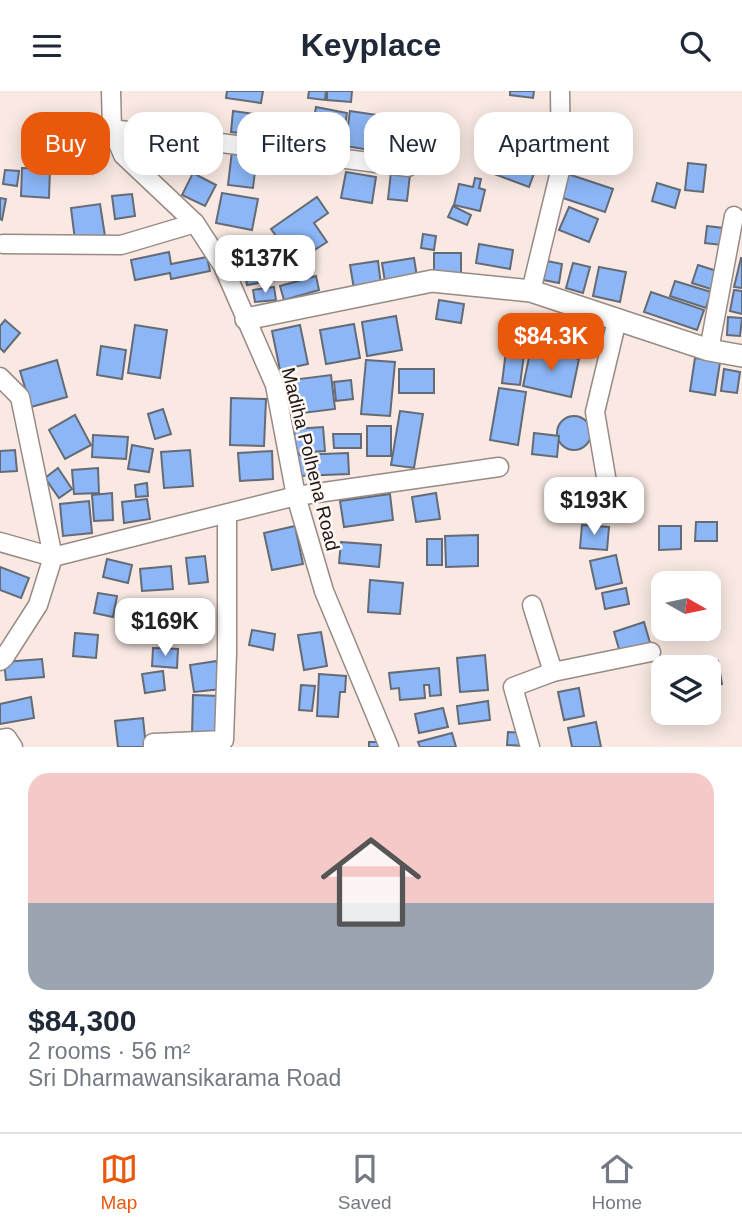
<!DOCTYPE html>
<meta charset="utf-8">
<style>
:root{--surface:#fff;--page:#f2f2f3;--text:#1f2937;--muted:#747a83;--line:#e0e1e3;--accent:#ea580c}
body{margin:0;font-family:Arial,sans-serif;background:var(--page);color:var(--text);height:100vh;display:flex;flex-direction:column;font-size:26px;white-space:nowrap}
*{box-sizing:border-box;margin:0}
p{font-size:23px;color:var(--muted)}
.icon{flex:none;width:38px;height:38px;fill:none;stroke:currentColor;stroke-width:2;stroke-linecap:round;stroke-linejoin:round}
.map{position:relative;height:656px;overflow:hidden}
.panel{display:flex;flex-direction:column;background:var(--surface);flex:1}
.panel>*{flex:none}
.top-card{position:absolute;left:21px;top:21px;width:700px;height:63px;display:flex;gap:14px}
.needle{width:46px;rotate:99deg}
.fabs{position:absolute;left:651px;top:480px;display:grid;gap:14px}
.fabs a{display:grid;place-items:center;width:70px;height:70px;border-radius:14px;background:var(--surface);box-shadow:0 4px 18px #0003;font-size:35px}
.price{position:absolute;translate:-50% -60px;padding:0 16px;border-radius:14px;background:#fff;color:#222;font-size:23px;line-height:46px;filter:drop-shadow(0 2px 4px #0008)}
.price::after{content:'';position:absolute;left:50%;top:42px;width:21px;height:16px;margin-left:-10px;background:inherit;clip-path:polygon(0 0,100% 0,50% 100%)}
.price.active{background:var(--accent);color:#fff}
ul{padding:0;list-style:none}
li{display:grid;align-content:center;gap:14px;height:371px;padding:0 28px}
li+li{border-top:2px solid var(--line)}
li span{display:grid;place-items:center;height:217px;border-radius:21px;color:#555}
li>.icon{margin-inline-start:auto}
span .icon{width:126px;height:126px;fill:#fffc;stroke-width:1}
li b{font-size:30px}
.tag{padding:0 24px;border-radius:21px;background:var(--surface);box-shadow:0 4px 18px #0003;font-size:24px;line-height:63px}
.tag.active{background:var(--accent);color:#fff}
header{display:flex;justify-content:space-between;align-items:center;height:91px;padding:0 28px;background:var(--surface);font-size:32px;font-weight:700}
.menu{display:flex;justify-content:space-around;align-items:center;height:98px;border-top:2px solid var(--line);background:var(--surface);font-size:19px;color:var(--muted)}
.menu a{display:grid;justify-items:center;gap:4px}
.menu .active{color:var(--accent)}
.map>svg:first-child{display:block}
.building{fill:#8cb6f6;stroke:#646b76;stroke-width:2}
.lines{fill:none;stroke-linecap:round;stroke-linejoin:round}
.minor-casing{stroke:#988a84;stroke-width:21}
.tertiary-casing{stroke:#988a84;stroke-width:24}
.minor{stroke:#fff;stroke-width:18}
.tertiary{stroke:#fff;stroke-width:21}
.labels{text-anchor:middle;stroke-width:5;stroke-linejoin:round;paint-order:stroke}
.street-label{font-size:19px;fill:#1e1917;stroke:#fff8f5}
</style>
<header><svg class="icon" aria-label="menu" viewBox="0 0 24 24"><path d="M4 6h16M4 12h16M4 18h16"/></svg>Keyplace<svg class="icon" aria-label="search" viewBox="0 0 24 24"><circle cx="10" cy="10" r="6"/><path d="M15 15l6 6"/></svg></header>
<div class="map">
<svg width="742" height="656" viewBox="0 0 742 656">
<rect width="100%" height="100%" fill="#f9e9e2"/>
<g class="building">
<path d="M227,0H263L261,12L226,7Z"/>
<path d="M309,0H326L325,9L308,7Z"/>
<path d="M327,0H352L351,11L327,9Z"/>
<path d="M510,0H534L533,7L510,4Z"/>
<path d="M316,16L347,22L342,56L310,50Z"/>
<path d="M233,20L261,24L258,44L231,41Z"/>
<path d="M350,20L377,24L371,59L345,55Z"/>
<path d="M83,41L85,66L60,67L58,43Z"/>
<path d="M500,42L543,58L529,96L486,80Z"/>
<path d="M232,60L257,63L253,97L228,94Z"/>
<path d="M688,72L706,74L703,101L685,99Z"/>
<path d="M22,77L50,78L49,107L21,105Z"/>
<path d="M5,79L19,80L17,95L3,93Z"/>
<path d="M346,81L376,86L372,112L341,107Z"/>
<path d="M391,81L410,83L407,110L388,108Z"/>
<path d="M193,82L216,94L205,115L182,104Z"/>
<path d="M568,83L613,98L605,121L560,106Z"/>
<path d="M475,87L481,88L479,97L485,99L480,120L454,114L459,93L473,96Z"/>
<path d="M657,92L680,99L675,117L652,110Z"/>
<path d="M222,102L258,108L252,139L216,132Z"/>
<path d="M132,103L135,125L115,128L112,105Z"/>
<path d="M317,106L328,122L314,132L327,151L313,160L302,145L285,157L271,138Z"/>
<path d="M0,107L6,108L2,129L0,128Z"/>
<path d="M100,113L105,145L75,149L71,117Z"/>
<path d="M453,115L471,124L467,134L448,126Z"/>
<path d="M569,116L598,128L589,151L559,139Z"/>
<path d="M707,135L723,137L722,154L705,152Z"/>
<path d="M423,143L436,145L434,159L421,157Z"/>
<path d="M479,153L513,159L510,178L476,172Z"/>
<path d="M169,161L171,173L207,166L210,180L171,188L170,182L135,189L131,169Z"/>
<rect x="434" y="162" width="27" height="21"/>
<path d="M273,166L277,189L247,194L243,170Z"/>
<path d="M414,167L417,186L385,191L382,172Z"/>
<path d="M741,167H742V197L734,196Z"/>
<path d="M378,170L381,194L354,198L350,174Z"/>
<path d="M547,170L562,173L559,192L543,189Z"/>
<path d="M573,172L590,176L583,202L566,197Z"/>
<path d="M698,174L720,181L714,199L692,192Z"/>
<path d="M599,176L626,181L620,211L593,205Z"/>
<path d="M316,185L319,199L284,209L280,195Z"/>
<path d="M675,190L711,201L706,217L670,205Z"/>
<path d="M274,196L276,209L255,211L253,199Z"/>
<path d="M734,199L742,200V223L730,220Z"/>
<path d="M651,201L704,219L697,239L644,221Z"/>
<path d="M439,209L464,213L461,232L436,228Z"/>
<path d="M396,225L402,259L367,265L362,231Z"/>
<path d="M728,226L742,227L740,245L727,244Z"/>
<path d="M5,229L20,242L4,261L0,257V235Z"/>
<path d="M354,233L360,267L326,273L320,239Z"/>
<path d="M135,234L167,239L160,287L128,282Z"/>
<path d="M300,234L308,273L280,279L272,240Z"/>
<path d="M101,255L126,259L122,288L97,284Z"/>
<path d="M531,257L579,268L571,306L523,295Z"/>
<path d="M506,260L524,263L520,294L502,292Z"/>
<path d="M695,267L720,271L715,304L690,300Z"/>
<path d="M57,269L67,306L31,316L20,280Z"/>
<path d="M366,269L395,271L390,325L361,323Z"/>
<rect x="399" y="278" width="35" height="24"/>
<path d="M724,278L740,281L737,302L721,300Z"/>
<path d="M331,284L335,318L295,323L291,289Z"/>
<path d="M351,289L353,308L336,310L334,291Z"/>
<path d="M499,297L526,301L518,354L490,349Z"/>
<path d="M231,307L266,308L264,355L230,354Z"/>
<path d="M163,318L171,343L155,348L148,323Z"/>
<path d="M400,320L423,323L414,377L391,374Z"/>
<path d="M75,324L91,354L65,368L49,339Z"/>
<circle cx="574" cy="342" r="17"/>
<rect x="367" y="335" width="24" height="30"/>
<path d="M323,336L325,360L296,362L294,338Z"/>
<path d="M534,342L559,345L557,366L532,363Z"/>
<path d="M333,343H361V357H334Z"/>
<path d="M93,344L128,346L126,368L92,366Z"/>
<path d="M132,354L153,358L149,381L128,378Z"/>
<path d="M15,359L17,380L0,381V360Z"/>
<path d="M190,359L193,395L164,397L161,361Z"/>
<path d="M272,360L273,388L240,390L238,362Z"/>
<path d="M348,362L349,383L298,385L297,364Z"/>
<path d="M58,377L72,398L59,407L45,387Z"/>
<path d="M98,377L99,402L74,403L72,379Z"/>
<path d="M147,392L148,405L136,406L135,394Z"/>
<path d="M112,402L113,429L94,430L92,404Z"/>
<path d="M436,402L440,428L416,431L412,406Z"/>
<path d="M390,403L393,429L344,436L340,410Z"/>
<path d="M147,408L150,428L124,432L122,411Z"/>
<path d="M89,410L92,442L63,445L60,413Z"/>
<path d="M696,431H717V450H695Z"/>
<path d="M582,434L609,436L607,459L580,457Z"/>
<path d="M295,435L303,473L272,479L264,442Z"/>
<path d="M659,435H681V458L659,459Z"/>
<path d="M478,444V475L446,476L445,445Z"/>
<rect x="427" y="448" width="15" height="26"/>
<path d="M341,451L381,454L379,476L339,472Z"/>
<path d="M616,464L622,492L596,498L590,470Z"/>
<path d="M205,465L208,491L189,493L186,467Z"/>
<path d="M107,468L132,474L128,492L103,486Z"/>
<path d="M171,475L173,498L142,500L140,478Z"/>
<path d="M0,476L29,487L21,507L0,499Z"/>
<path d="M701,484L702,492H677L676,485Z"/>
<path d="M370,489L403,492L400,523L368,521Z"/>
<path d="M626,497L629,513L605,518L602,502Z"/>
<path d="M98,502L117,505L113,526L94,522Z"/>
<path d="M175,520L208,526L204,547L171,541Z"/>
<path d="M644,531L651,555L621,565L614,541Z"/>
<path d="M252,539L275,543L273,559L249,554Z"/>
<path d="M321,541L327,575L304,579L298,544Z"/>
<path d="M75,542L98,544L96,567L73,565Z"/>
<path d="M153,557L178,558L177,577L152,575Z"/>
<path d="M485,564L488,599L460,601L457,567Z"/>
<path d="M42,568L44,586L6,589L4,571Z"/>
<path d="M217,570L221,598L194,601L190,574Z"/>
<path d="M718,570L722,593L709,596V576H691Z"/>
<path d="M439,577L441,604L430,605L429,594H424L425,607L400,609L399,597L391,598L389,582Z"/>
<path d="M163,580L165,599L145,602L142,583Z"/>
<path d="M319,583L346,585L345,601H340L338,626L317,625Z"/>
<path d="M301,594L315,595L312,620L299,619Z"/>
<path d="M579,597L584,625L564,629L558,601Z"/>
<path d="M193,604L219,605L217,644H192Z"/>
<path d="M31,606L34,627L0,633V613Z"/>
<path d="M488,610L490,629L459,633L457,615Z"/>
<path d="M443,617L448,636L419,642L415,623Z"/>
<path d="M143,627L146,656H118L115,630Z"/>
<path d="M596,631L601,656H572L568,637Z"/>
<path d="M508,641L524,642V655L507,654Z"/>
<path d="M452,642L456,656H420L418,651Z"/>
<rect x="369" y="651" width="13" height="5"/>
</g>
<g class="lines">
<g class="minor-casing">
<g id="minor">
<path d="M111,0L112,38L123,64L195,132L223,175L275,294L296,405L324,500L389,656"/>
<path d="M112,38L408,76"/>
<path d="M3,153L121,154L195,132"/>
<path d="M531,200L561,76L560,0"/>
<path d="M709,259L734,125"/>
<path d="M0,286L20,306L53,466L296,405L499,376"/>
<path d="M612,421L595,321L617,229"/>
<path d="M0,451L53,466L38,514L4,567L0,570"/>
<path d="M532,514L553,581"/>
<path d="M0,648L7,647L13,656"/>
<path d="M153,656V652L224,649L227,562V423"/>
<path d="M530,656L513,596L553,581L651,561"/>
</g>
</g>
<g class="tertiary-casing">
<path id="tertiary" d="M246,228L432,190L531,200L709,259L742,265"/>
</g>
<use href="#minor" class="minor"/>
<use href="#tertiary" class="tertiary"/>
</g>
<g class="labels">
<g class="street-label">
<text transform="translate(311 368) rotate(76)" y="7">Madiha Polhena Road</text>
</g>
</g>
</svg>
<div class="fabs">
<a><svg class="needle" viewBox="-14 -14 28 28"><path d="M0-13l5 13h-10z" fill="#e53935"/><path d="M0 13l5-13h-10z" fill="#747a83"/></svg></a>
<a><svg class="icon" aria-label="layers" viewBox="0 0 24 24"><path d="M12 4l9 5-9 5-9-5zM3 14l9 5 9-5"/></svg></a>
</div>
<b class="price" style="left:265px;top:204px">$137K</b>
<b class="price active" style="left:551px;top:282px">$84.3K</b>
<b class="price" style="left:594px;top:446px">$193K</b>
<b class="price" style="left:165px;top:567px">$169K</b>
<div class="top-card">
<a class="tag active">Buy</a>
<a class="tag">Rent</a>
<a class="tag">Filters</a>
<a class="tag">New</a>
<a class="tag">Apartment</a>
</div>
</div>
<section class="panel">
<ul>
<li><span style="background:linear-gradient(#f6c9c9 60%,#9aa5b1 0)"><svg class="icon" aria-label="home" viewBox="0 0 24 24"><path d="M3 11l9-7 9 7M6 9v11h12V9"/></svg></span><div><b>$84,300</b><p>2 rooms · 56 m²</p><p>Sri Dharmawansikarama Road</p></div></li>
</ul>
</section>
<nav class="menu">
<a class="active"><svg class="icon" aria-label="map" viewBox="0 0 24 24"><path d="M3 6l6-2 6 2 6-2v14l-6 2-6-2-6 2zM9 4v14M15 6v14"/></svg>Map</a>
<a><svg class="icon" aria-label="saved" viewBox="0 0 24 24"><path d="M7 4h10v16l-5-4-5 4z"/></svg>Saved</a>
<a><svg class="icon" aria-label="home" viewBox="0 0 24 24"><path d="M3 11l9-7 9 7M6 9v11h12V9"/></svg>Home</a>
</nav>
